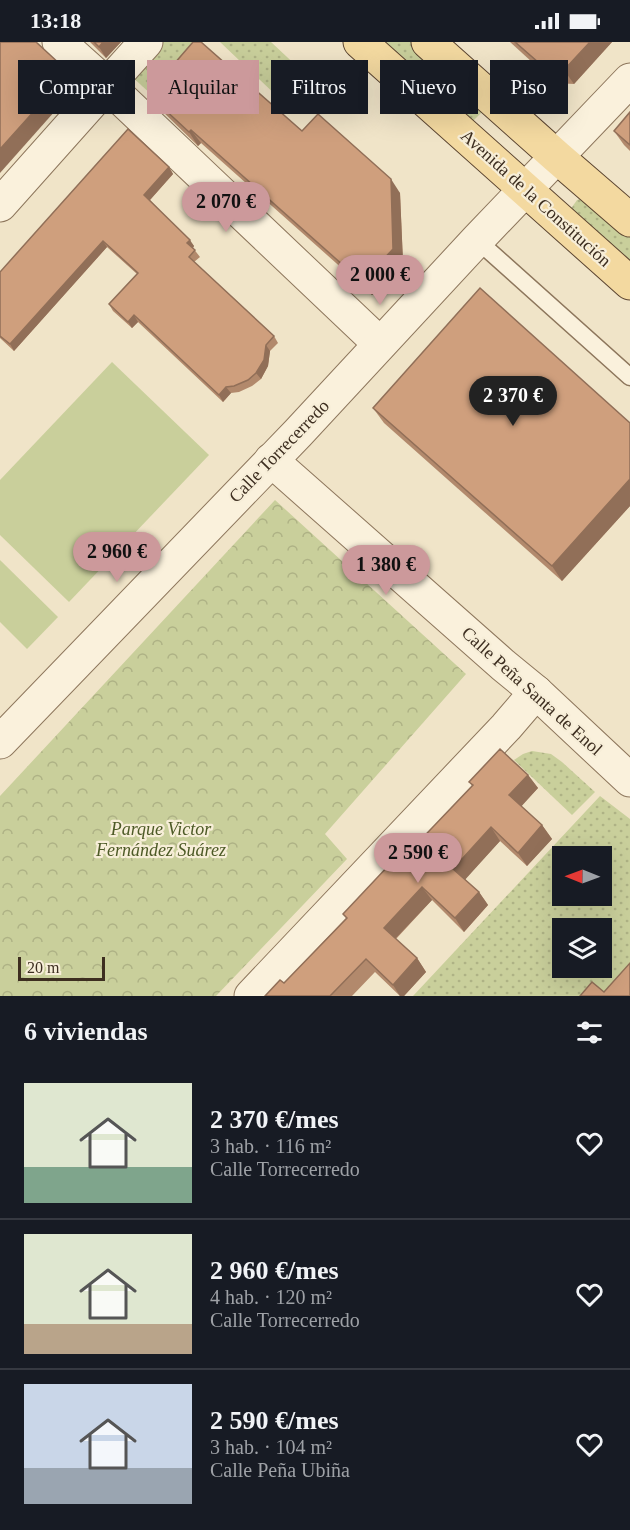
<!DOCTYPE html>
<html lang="es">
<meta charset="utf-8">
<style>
:root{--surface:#171b24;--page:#242831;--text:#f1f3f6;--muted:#9ea1a6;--line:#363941;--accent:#cc999b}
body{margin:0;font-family:Georgia,serif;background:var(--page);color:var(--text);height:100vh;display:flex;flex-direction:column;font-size:22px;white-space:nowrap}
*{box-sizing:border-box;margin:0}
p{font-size:20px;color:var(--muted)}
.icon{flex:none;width:33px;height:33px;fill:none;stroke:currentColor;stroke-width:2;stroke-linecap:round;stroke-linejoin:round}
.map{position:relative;height:954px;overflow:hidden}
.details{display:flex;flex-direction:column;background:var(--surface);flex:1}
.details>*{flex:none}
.guide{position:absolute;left:18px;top:18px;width:594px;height:54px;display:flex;gap:12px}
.needle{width:39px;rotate:271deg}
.controls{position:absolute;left:552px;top:804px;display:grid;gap:12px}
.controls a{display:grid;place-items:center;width:60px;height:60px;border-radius:0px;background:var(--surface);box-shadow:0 6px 24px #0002;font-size:30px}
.scale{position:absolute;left:18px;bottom:15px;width:87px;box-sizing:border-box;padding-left:6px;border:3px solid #3d2e20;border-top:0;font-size:16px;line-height:21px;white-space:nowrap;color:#3d2e20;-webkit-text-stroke:4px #f7eed8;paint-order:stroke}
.price{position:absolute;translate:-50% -51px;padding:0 14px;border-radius:21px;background:var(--accent);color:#111;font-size:20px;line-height:39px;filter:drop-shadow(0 2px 3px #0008)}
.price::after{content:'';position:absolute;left:50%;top:36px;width:18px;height:14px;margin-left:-9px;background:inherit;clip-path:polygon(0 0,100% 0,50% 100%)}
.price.on{background:#222;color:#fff}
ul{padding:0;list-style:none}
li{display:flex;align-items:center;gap:18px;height:150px;padding:0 24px}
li+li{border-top:2px solid var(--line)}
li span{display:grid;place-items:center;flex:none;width:168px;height:120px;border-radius:0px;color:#555}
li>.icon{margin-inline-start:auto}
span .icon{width:72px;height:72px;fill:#fffc;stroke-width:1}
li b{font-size:26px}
h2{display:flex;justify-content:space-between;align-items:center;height:72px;padding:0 24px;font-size:26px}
.tag{padding:0 21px;border-radius:0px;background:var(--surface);box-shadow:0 6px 24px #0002;font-size:21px;line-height:54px}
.tag.on{background:var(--accent);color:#111}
.status{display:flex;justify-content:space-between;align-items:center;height:42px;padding:0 30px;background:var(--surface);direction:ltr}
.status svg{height:16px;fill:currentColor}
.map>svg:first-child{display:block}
.grass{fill:url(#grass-dots);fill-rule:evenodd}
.park{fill:url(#park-crowns)}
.pitch{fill:#c9cf9b}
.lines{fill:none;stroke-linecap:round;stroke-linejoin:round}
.lane-casing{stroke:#8d765c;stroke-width:19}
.street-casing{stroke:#8d765c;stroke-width:35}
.primary-casing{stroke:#5b4430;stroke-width:35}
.lane{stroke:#faf1dc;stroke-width:16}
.street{stroke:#faf1dc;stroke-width:33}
.primary{stroke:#f3d9a0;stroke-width:33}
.wall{fill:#b2896c}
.shaded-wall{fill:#916f58}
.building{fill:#cf9f7d;stroke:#916f58;stroke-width:1.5}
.labels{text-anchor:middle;stroke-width:4.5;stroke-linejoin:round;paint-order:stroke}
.street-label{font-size:18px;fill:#3d2e20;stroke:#f7eed8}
.park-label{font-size:18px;font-style:italic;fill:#4d5a26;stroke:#f7eed8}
</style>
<div class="status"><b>13:18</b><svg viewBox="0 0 49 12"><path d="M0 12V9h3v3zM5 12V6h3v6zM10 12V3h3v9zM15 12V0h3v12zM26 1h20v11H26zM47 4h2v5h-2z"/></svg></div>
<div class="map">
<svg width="630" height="954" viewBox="0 0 630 954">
<defs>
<pattern id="grass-dots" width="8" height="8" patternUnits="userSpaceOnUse" patternTransform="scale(1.5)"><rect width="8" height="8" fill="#c9cf9b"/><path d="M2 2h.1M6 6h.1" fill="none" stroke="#aeb285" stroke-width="1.8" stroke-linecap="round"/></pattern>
<pattern id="park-crowns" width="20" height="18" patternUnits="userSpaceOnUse" patternTransform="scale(1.5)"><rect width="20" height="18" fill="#c9cf9b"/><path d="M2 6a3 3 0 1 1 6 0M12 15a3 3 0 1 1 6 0" fill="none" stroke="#aeb285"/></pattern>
</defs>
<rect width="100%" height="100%" fill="#f0e4c8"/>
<g class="grass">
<path d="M159,0H203L153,54L129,32Z"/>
<path d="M220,0H271L334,59L324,69L297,44L282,59Z"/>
<path d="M381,0H412L486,66L471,81Z"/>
<path d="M582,156L598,167L630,195V226L570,168L577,158Z"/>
<path d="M532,709L551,712L562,720L595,750L572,773L514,718L523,712Z"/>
<path d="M600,754L630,777V922L601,954H413ZM562,814H602V854H562ZM562,886H602V926H562Z"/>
</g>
<path class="park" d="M275,458L466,632L325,792L347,817L216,954H0V754Z"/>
<g class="pitch">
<path d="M112,320L209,413L69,560L0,493V438Z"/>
<path d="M0,518L58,575L27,607L0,580Z"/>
</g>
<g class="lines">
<g class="lane-casing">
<path id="lane" d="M477,198L630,335"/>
</g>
<g class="street-casing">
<g id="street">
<path d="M59,0L107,43L380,302"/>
<path d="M118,31L146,0"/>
<path d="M0,163L107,43"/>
<path d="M271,418L503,623L536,650L630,738"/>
<path d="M0,700L298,391L477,198L630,38"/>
<path d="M251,954L506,685L536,650"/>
</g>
</g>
<g class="primary-casing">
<g id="primary">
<path d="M360,0L630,241"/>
<path d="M428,0L557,115L630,178"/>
</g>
</g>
<use href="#lane" class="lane"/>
<use href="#street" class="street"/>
<use href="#primary" class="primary"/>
</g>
<g class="wall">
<path d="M90,0H121L106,16Z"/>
<path d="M510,0H612L574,42L555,41Z"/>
<path d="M148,52L302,89L400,151L403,220L372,253L201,101L198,104L158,65Z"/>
<path d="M630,70V109L624,103L614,89Z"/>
<path d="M169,125L173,132L150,158L194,204L193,206L200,215L194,220L274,294L278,301L270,309L268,324L261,337L252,344L239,350L231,351L223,360L138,280L132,286L113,269L109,262L137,232L107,205L14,309L0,296V230Z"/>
<path d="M373,366L630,381V464L562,539L384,381Z"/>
<path d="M528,733L538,746L521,764L542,783L552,797L527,824L500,799L465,837L479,850L488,863L464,890L432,858L396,897L417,916L426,930L404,954H400L375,930L352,954H265L284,941L346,876L343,872L410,809L472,744L469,740Z"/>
</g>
<g class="shaded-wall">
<path d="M103,0H121L106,16L99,5Z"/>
<path d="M590,0H612L574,42L564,28Z"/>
<path d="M61,23L70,36L71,51L0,131V107Z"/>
<path d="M191,88L201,101L198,104L189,90Z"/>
<path d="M169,125L173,132L149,159L144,153Z"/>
<path d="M391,137L400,151L403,220L372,253L362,240Z"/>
<path d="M190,198L194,204L192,207L187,201Z"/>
<path d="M103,199L107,205L14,309L10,302Z"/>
<path d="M134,273L138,280L132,286L128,280Z"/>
<path d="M266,303L270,309L268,324L261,337L256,331Z"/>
<path d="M226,345L231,351L223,360L219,353Z"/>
<path d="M630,437V464L562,539L552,524Z"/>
<path d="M528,733L538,746L519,767L509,753Z"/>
<path d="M542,783L552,797L527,824L518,811Z"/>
<path d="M491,785L500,799L463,840L453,827Z"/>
<path d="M422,845L432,858L393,899L384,886Z"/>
<path d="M479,850L488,863L464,890L455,876Z"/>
<path d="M417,916L426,930L404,954H400L393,943Z"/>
</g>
<g class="building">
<path d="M0,0H36L61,23L62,38L0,107Z"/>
<path d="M94,0H103L99,5Z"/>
<path d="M193,0H201L302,89L318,72L391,137L393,207L362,240L191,88L189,90L148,52Z"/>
<path d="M515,0H590L564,28L546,27Z"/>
<path d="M630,70V103L614,89Z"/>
<path d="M128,87L169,125L144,153L190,198L187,201L195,208L189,215L274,294L266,303L264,318L256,331L248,338L234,344L226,345L219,353L134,273L128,280L109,262L138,231L103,199L10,302L0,294V230Z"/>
<path d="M480,246L630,381V437L552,524L373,366Z"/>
<path d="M500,707L528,733L509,753L542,783L518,811L491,785L453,827L479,850L455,876L422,845L384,886L417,916L393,943L366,917L330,954H265L280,938L284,941L347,876L343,872L406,805L410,809L473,743L469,740Z"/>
<path d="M630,921V954H580L592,940L604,950Z"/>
</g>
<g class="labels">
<g class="street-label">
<text transform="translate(536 156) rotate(42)" y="6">Avenida de la Constitución</text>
<text transform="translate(279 409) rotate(-46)" y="6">Calle Torrecerredo</text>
<text transform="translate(532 649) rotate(42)" y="6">Calle Peña Santa de Enol</text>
</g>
<g class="park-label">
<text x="161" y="793">Parque Victor<tspan x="161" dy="21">Fernández Suárez</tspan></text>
</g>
</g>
</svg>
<div class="controls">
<a><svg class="needle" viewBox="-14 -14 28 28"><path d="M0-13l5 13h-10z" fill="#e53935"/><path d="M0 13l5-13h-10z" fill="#9ea1a6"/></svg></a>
<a><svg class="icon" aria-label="layers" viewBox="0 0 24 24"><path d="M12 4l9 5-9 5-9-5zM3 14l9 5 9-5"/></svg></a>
</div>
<div class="scale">20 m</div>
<b class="price" style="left:226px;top:191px">2 070 €</b>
<b class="price" style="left:380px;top:264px">2 000 €</b>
<b class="price on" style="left:513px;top:385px">2 370 €</b>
<b class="price" style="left:117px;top:541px">2 960 €</b>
<b class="price" style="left:386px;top:554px">1 380 €</b>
<b class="price" style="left:418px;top:842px">2 590 €</b>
<div class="guide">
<a class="tag">Comprar</a>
<a class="tag on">Alquilar</a>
<a class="tag">Filtros</a>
<a class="tag">Nuevo</a>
<a class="tag">Piso</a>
</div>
</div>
<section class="details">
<h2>6 viviendas<svg class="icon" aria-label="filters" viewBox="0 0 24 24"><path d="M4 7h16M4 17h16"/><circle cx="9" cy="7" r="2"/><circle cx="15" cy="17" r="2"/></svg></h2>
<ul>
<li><span style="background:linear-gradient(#dfe7d0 70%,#7fa58c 0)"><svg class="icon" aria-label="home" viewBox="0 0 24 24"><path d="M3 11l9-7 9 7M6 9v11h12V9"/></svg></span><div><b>2 370 €/mes</b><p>3 hab. · 116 m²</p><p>Calle Torrecerredo</p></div><svg class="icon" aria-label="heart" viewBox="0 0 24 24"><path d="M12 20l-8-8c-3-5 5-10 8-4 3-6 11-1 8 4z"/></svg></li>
<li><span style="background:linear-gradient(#dfe7d0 75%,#b9a48a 0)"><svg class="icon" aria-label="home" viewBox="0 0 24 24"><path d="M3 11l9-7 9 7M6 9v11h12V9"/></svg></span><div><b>2 960 €/mes</b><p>4 hab. · 120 m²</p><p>Calle Torrecerredo</p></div><svg class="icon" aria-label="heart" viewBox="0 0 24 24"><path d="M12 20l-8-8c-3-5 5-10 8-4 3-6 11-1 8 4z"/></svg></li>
<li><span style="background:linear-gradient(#c9d6e8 70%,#9aa5b1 0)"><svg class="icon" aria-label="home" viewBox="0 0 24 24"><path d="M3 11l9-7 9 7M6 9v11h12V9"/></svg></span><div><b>2 590 €/mes</b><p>3 hab. · 104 m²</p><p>Calle Peña Ubiña</p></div><svg class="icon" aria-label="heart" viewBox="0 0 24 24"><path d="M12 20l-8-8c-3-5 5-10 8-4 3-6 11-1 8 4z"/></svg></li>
</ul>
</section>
